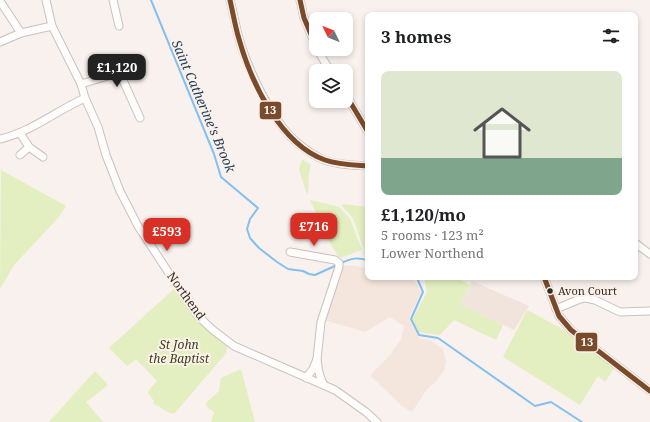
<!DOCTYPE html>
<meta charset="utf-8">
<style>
:root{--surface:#fff;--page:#f2f2f2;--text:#202124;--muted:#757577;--line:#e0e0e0;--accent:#d93025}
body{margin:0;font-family:"Noto Serif",serif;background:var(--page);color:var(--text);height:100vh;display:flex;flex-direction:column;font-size:15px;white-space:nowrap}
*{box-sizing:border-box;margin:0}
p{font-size:13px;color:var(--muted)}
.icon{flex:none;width:22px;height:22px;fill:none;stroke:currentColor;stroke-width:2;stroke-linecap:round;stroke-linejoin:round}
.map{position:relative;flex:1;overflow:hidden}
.details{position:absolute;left:365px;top:12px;width:273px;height:268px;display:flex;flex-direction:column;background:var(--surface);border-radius:8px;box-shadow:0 2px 6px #0003}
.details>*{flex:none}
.needle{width:26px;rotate:313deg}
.buttons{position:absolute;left:309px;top:12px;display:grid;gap:8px}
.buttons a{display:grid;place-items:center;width:44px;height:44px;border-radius:8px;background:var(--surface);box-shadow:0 2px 6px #0003;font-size:20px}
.price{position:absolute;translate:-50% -34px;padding:0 9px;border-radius:8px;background:var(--accent);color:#fff;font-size:13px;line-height:26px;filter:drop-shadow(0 1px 2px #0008)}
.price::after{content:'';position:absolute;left:50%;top:24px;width:12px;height:9px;margin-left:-6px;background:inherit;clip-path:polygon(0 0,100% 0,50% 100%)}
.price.on{background:#222;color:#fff}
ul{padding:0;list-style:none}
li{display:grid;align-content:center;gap:8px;height:212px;padding:0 16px}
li+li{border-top:1px solid var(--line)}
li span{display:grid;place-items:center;height:124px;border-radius:8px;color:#555}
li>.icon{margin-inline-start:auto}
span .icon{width:72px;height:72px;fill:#fffc;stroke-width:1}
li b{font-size:17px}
h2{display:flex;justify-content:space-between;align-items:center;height:48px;padding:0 16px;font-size:17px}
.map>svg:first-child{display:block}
.built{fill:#f1e4dc}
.education{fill:#f5e6dd}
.green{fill:#e3efc0}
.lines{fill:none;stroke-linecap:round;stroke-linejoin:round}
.stream{stroke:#84c0ee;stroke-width:2}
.street-casing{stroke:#c8c2bf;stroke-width:9}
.street{stroke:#fefdfc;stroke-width:7}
.bus-1-casing{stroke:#fcf0e9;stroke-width:8}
.bus-1{stroke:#7a4b2a;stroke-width:5}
.bus-dot{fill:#302c29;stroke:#fcf0e9;stroke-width:1.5}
.labels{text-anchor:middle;stroke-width:4;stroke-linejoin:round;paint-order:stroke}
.bus-label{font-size:11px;fill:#302c29;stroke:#fcf0e9;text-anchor:start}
.street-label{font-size:12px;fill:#302c29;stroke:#fcf0e9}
.park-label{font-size:12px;font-style:italic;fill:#37431b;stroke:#fcf0e9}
.water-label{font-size:13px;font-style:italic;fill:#1e425e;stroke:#fcf0e9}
.line-badge{stroke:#fcf0e9;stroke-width:1.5}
.badge-label{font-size:11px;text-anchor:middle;font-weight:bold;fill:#fff}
</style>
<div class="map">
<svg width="650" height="422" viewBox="0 0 650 422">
<rect width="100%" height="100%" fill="#f8f1ed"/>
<path class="built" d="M472,281L529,306L514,330L461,305Z"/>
<path class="education" d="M347,265L356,266L368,269V277H403L412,279L418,285L421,293L409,318L419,338L430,340L443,349L446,362L444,371L436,381L427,389L412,412L402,406L371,376L373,372L391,354L401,339L404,326L390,317L365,332L324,320L341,267Z"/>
<g class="green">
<path d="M302,159L311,165L309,173L308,193L307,194L299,170Z"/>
<path d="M1,170L66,206L58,218L14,265L0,289Z"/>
<path d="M310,200L339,207L350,219L362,250L340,258L332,247Z"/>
<path d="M342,204L368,207V256L363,254L364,250L353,218L341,205Z"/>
<path d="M424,277L459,279L470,285L461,305L503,325L496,340L454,320L440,335L419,332L412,320L427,292Z"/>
<path d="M175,288L228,345L226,351L227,352L174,414C166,413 161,406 153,404L154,401L148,393L149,390L157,381L136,359L127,366L109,348Z"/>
<path d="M527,310L559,327L615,367L605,382L598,376L580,405L503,357Z"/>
<path d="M241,369L255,422H211L214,412L207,407L206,403L219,391L221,378Z"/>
<path d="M95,371L108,385L86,402L103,422H49Z"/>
</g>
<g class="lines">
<g class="stream">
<path d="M151,0L214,154L221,177L258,208L250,219L247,229L250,238L259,248L277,262L288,269L303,271L309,274L315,275L337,265"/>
<path d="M341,263C350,259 359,256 368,261"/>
<path d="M412,277L417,278L423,292L411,319L419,335L438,338L535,406L551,402L582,422"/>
</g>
<g class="street-casing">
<g id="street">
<path d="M46,0L52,26L81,84L85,98L98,127L106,155L120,191L138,226L178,287L198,316L213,330L234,346L335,390L366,412L377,422"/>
<path d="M113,0L119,26"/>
<path d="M230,0C234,15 236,30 241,45C250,73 270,115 290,136C298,144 310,153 320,158C334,165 353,165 368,166"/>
<path d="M300,0L304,18L316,46"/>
<path d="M0,1L21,33"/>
<path d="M0,42L21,33L52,26"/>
<path d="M317,49L330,71"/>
<path d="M81,84L111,75L116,74L122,78L140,118"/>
<path d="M346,95L368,132"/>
<path d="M20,133L29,147L43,157"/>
<path d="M0,139C31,132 56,111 85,98"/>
<path d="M20,155L29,147"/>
<path d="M635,243L650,254"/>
<path d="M290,252L335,260L339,263V267L321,322L317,359"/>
<path d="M544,277L559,316L571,330L650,391"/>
<path d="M556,309L580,299L586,298L595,300L620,312L650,311"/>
<path d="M306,378L313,369L317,359C318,369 319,377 324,385"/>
</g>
</g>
<use href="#street" class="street"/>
<g class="bus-1-casing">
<g id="bus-1">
<path d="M230,0C233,13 235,26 239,39C251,82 280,144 325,160C339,165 354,165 368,166"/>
<path d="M300,0L304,18L316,46"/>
<path d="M346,95L368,132"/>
<path d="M544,277L559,316L571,330L650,391"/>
</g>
</g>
<use href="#bus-1" class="bus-1"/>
</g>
<circle class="bus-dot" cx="550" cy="291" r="3.5"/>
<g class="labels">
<g class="bus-label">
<text x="558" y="295">Avon Court</text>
</g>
<g class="street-label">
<text transform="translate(186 296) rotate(54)" y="4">Northend</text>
</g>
<g class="park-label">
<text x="179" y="349">St John<tspan x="179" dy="14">the Baptist</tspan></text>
</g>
<g class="water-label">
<text transform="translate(204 106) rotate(67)" y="5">Saint Catherine's Brook</text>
</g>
</g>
<g class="line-badge">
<rect x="259" y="101" width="23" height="19" rx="4" fill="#7a4b2a"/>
<rect x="575" y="332" width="23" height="20" rx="4" fill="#7a4b2a"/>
</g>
<g class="badge-label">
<text x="270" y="114">13</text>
<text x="587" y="346">13</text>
</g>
</svg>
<div class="buttons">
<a><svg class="needle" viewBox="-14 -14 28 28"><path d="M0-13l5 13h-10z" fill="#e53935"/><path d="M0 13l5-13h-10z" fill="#757577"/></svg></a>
<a><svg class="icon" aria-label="layers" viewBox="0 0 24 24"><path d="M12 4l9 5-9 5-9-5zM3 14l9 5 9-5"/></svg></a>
</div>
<b class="price on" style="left:117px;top:88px">£1,120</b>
<b class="price" style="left:314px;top:247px">£716</b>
<b class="price" style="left:167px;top:252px">£593</b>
<section class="details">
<h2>3 homes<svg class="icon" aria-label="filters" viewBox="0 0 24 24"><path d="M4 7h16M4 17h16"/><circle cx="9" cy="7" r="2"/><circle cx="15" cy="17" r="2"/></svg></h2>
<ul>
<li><span style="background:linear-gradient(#dfe7d0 70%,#7fa58c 0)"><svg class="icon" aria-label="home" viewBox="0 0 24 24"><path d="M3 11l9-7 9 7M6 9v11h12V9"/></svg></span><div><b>£1,120/mo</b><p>5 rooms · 123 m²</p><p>Lower Northend</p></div></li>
</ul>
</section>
</div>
